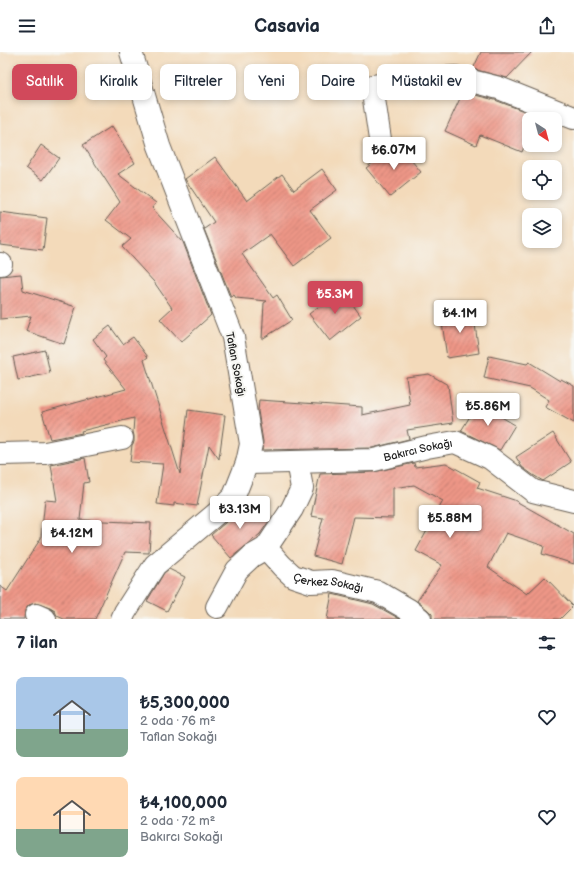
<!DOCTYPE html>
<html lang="tr">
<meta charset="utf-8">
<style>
:root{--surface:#fff;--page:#f2f2f3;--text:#1f2937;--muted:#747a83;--accent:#d1495b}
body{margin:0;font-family:"Balsamiq Sans",sans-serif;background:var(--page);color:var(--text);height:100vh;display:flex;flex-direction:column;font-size:15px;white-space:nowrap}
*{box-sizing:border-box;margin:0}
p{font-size:13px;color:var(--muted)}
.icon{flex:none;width:22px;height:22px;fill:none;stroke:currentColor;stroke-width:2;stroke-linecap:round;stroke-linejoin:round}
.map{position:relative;height:567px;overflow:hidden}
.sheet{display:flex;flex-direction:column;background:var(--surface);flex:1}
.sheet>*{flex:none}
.hud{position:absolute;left:12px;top:12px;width:550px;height:36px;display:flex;gap:8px}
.needle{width:26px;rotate:144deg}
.controls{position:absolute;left:522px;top:60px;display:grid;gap:8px}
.controls a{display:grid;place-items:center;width:40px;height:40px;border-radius:8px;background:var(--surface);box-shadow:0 2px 6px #0003;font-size:20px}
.price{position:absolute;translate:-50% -34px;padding:0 9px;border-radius:4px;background:#fff;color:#222;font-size:13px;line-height:26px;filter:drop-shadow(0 1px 2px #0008)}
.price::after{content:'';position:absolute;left:50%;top:24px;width:12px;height:9px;margin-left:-6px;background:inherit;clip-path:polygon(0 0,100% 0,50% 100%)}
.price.on{background:var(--accent);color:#fff}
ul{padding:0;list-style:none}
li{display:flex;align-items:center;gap:12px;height:100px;padding:0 16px}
li span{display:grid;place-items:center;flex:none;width:112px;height:80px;border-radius:8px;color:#555}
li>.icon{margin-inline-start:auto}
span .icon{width:48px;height:48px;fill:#fffc;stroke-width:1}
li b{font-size:17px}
h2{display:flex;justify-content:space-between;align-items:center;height:48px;padding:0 16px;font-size:17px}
.chip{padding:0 14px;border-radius:8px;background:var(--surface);box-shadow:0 2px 6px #0003;font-size:14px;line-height:36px}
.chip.on{background:var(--accent);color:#fff}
header{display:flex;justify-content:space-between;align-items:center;height:52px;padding:0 16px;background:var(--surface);font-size:18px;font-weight:700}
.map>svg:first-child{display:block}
.building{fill:url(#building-hatch)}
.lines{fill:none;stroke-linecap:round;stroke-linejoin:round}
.minor-casing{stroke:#675e53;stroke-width:24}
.minor{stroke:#fff;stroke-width:22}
.labels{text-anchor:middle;stroke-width:4;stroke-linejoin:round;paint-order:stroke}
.street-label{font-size:11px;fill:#1c1c1c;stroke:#f6f6f2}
</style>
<header><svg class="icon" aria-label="menu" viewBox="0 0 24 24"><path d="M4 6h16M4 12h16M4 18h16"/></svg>Casavia<svg class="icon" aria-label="share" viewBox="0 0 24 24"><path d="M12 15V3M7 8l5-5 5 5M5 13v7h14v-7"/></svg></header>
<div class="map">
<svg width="574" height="567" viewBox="0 0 574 567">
<defs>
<pattern id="building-hatch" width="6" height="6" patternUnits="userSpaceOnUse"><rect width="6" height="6" fill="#ee9687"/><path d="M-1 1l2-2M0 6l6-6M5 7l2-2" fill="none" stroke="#c07a6e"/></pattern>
</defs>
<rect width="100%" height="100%" fill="#f6f6f2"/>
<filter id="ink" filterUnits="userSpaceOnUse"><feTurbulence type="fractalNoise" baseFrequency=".025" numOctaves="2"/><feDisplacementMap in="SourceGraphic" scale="8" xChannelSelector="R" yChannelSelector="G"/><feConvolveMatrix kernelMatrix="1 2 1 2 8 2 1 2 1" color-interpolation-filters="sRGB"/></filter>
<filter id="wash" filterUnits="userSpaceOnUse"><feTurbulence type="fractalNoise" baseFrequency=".012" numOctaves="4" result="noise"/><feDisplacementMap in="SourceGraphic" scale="16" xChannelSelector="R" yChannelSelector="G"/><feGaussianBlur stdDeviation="0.9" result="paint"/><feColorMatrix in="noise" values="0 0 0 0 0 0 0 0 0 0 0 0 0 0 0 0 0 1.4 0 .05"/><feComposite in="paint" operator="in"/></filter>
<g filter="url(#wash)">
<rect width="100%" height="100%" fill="#f3daba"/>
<g id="blocks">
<g class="building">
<path d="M481,0H532L507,26L473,17Z"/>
<path d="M463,40L495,48L529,61V82L522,100L480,83L476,93L445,79Z"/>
<path d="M112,74L135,111L118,122L156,151L152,156L183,190L211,263L181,290L160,267L172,256L154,230L122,195L131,187L106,168L120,150L83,93Z"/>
<path d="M397,91L421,120L390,145L366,116L379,106H383L389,104L392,99L393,95Z"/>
<path d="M41,93L59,106L43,128L26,116Z"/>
<path d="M215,105L247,149L282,122L294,138L322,117L337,138L310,158L331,186L294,214L270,182L242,202L273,246L277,243L292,268L262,287L264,251L267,249L236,246L234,243L231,245L204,177L214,170L185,127Z"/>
<path d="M0,160L47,166L43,198L0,193Z"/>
<path d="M21,222L23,238L76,255L64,292L26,279L31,264L0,267V224Z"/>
<path d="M341,237L361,264L330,289L309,262Z"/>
<path d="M473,258L479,301L447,306L441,263Z"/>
<path d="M110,274L123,292L133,285L148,305L144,308L180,422L188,358L225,363L219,407L209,393L197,454L174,451V454L157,452L163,412L130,410L132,393L134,390V384L133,380L134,366L81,379L82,381L50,387L42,360L126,337L103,308L106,305L93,287Z"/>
<path d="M45,298L50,321L18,328L13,305Z"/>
<path d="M489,304L527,312L529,310L560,329L561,327L574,334V371L545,355L549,348L530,336L484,326Z"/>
<path d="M429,322L448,333L453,371L407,378L409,387L372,396L262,398L263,390L258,359L259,348L362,355V363L410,353L406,325Z"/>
<path d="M478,351L515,373L500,398L461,379Z"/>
<path d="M553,381L571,410L543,429L533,423L522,415L516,405Z"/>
<path d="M85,406L89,430L84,431L80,468L151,471L149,501L125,500L95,567H64L57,564L55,559L50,556L35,551L29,553L25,558L24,567H0V534L7,539L41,486L45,448L57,449L51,413Z"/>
<path d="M414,411L415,415L446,411L480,430L477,436L514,448L574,482V512L542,502L544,494L506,481L488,515L527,542L545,525L573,554L560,567H432V562L428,558L417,549L442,513L416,499L443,449L414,433L393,436V466L354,465L342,512L313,504L323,466L311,464L320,422L374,420Z"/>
<path d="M245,449L269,469L260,482L231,506L211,483L226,470Z"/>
<path d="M169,517L185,525L167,559L147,549L164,521Z"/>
<path d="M332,542L373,552L400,567H327Z"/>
</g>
</g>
</g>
<g filter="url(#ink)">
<use href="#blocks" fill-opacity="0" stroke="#675e53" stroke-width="1"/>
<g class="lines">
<g class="minor-casing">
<g id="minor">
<path d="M381,94L372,34L404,29L455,25L499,36L574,66"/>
<path d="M0,212H1"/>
<path d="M0,402L45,401L122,386"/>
<path id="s1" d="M297,410L302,436L292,457L266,496L282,514L293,524L311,530L332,529L378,540L409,558L420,567"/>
<path id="s2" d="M247,411L374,408L427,395L455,390L490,406L533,439L574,449"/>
<path d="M217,555L237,518L252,504L266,496"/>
<path d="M36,563L45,567"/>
<path d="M122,567L125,560L155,513L217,461L234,444L247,411L251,392L233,285L159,94L131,0"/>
</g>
</g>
<use href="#minor" class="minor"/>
</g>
</g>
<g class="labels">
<g class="street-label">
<text transform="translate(236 312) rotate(79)" y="4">Taflan Sokağı</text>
<text dy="4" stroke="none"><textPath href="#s2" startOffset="172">Bakırcı Sokağı</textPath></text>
<text dy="4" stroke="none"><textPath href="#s1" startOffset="172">Çerkez Sokağı</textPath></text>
</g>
</g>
</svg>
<div class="controls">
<a><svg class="needle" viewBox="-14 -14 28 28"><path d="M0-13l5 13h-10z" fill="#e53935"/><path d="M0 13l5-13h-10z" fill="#747a83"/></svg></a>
<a><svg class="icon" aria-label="locate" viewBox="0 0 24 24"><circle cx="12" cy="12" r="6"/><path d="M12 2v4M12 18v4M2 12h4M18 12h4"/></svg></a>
<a><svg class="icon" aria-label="layers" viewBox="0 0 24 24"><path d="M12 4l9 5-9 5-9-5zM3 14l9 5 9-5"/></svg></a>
</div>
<b class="price" style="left:394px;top:119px">₺6.07M</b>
<b class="price on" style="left:335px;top:263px">₺5.3M</b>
<b class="price" style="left:460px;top:282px">₺4.1M</b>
<b class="price" style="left:488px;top:375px">₺5.86M</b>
<b class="price" style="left:240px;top:478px">₺3.13M</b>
<b class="price" style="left:450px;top:487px">₺5.88M</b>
<b class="price" style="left:72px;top:502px">₺4.12M</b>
<div class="hud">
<a class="chip on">Satılık</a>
<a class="chip">Kiralık</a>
<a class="chip">Filtreler</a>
<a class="chip">Yeni</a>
<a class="chip">Daire</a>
<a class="chip">Müstakil ev</a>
</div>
</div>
<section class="sheet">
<h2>7 ilan<svg class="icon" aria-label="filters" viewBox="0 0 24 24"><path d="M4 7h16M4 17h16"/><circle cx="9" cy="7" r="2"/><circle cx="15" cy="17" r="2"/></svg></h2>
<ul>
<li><span style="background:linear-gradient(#a9c7e8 65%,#7fa58c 0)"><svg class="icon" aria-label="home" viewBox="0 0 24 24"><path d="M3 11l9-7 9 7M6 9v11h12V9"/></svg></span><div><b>₺5,300,000</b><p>2 oda · 76 m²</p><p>Taflan Sokağı</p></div><svg class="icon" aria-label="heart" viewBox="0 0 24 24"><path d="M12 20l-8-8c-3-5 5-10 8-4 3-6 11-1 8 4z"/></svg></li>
<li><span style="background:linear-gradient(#ffd9b3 65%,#7fa58c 0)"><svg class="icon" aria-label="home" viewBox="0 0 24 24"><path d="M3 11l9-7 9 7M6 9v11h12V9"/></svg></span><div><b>₺4,100,000</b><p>2 oda · 72 m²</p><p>Bakırcı Sokağı</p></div><svg class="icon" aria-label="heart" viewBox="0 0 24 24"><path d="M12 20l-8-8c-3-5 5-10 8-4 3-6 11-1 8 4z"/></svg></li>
</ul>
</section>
